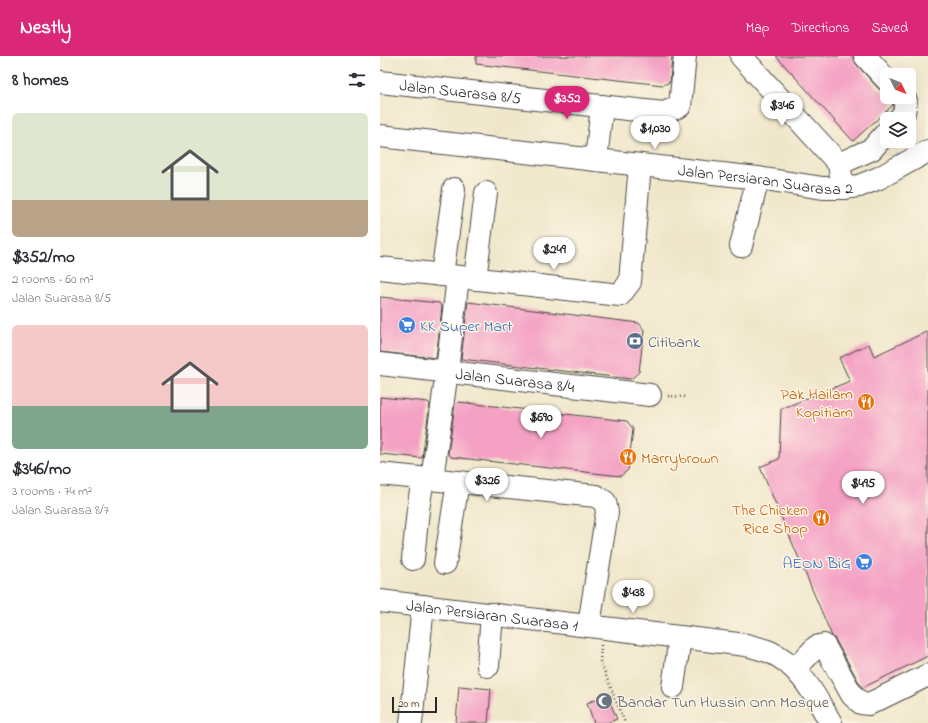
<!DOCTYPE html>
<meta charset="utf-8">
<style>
:root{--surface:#fff;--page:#f2f2f3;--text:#2b2b33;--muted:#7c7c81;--accent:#db2777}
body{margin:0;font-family:"Indie Flower",sans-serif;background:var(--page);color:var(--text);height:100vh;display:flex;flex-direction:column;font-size:15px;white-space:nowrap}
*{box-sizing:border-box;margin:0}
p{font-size:13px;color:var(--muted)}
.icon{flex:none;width:22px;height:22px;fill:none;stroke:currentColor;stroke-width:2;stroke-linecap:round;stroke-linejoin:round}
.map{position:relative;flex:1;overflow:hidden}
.side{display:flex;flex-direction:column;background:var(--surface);width:380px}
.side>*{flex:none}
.needle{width:26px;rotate:133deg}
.fabs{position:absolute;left:500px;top:12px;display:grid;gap:8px}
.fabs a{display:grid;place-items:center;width:36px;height:36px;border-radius:6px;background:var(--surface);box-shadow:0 4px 16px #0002;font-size:20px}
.scale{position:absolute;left:12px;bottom:10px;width:45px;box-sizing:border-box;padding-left:4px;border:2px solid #2b2b2b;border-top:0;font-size:11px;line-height:14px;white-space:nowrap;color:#2b2b2b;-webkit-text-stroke:3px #fcf5e5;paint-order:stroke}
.price{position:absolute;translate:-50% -34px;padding:0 9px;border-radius:14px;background:#fff;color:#222;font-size:13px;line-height:26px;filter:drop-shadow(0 1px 2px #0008)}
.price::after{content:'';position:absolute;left:50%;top:24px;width:12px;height:9px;margin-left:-6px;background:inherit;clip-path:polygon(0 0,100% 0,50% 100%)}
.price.current{background:var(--accent);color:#fff}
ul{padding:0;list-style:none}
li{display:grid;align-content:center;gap:8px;height:212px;padding:0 12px}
li span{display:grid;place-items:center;height:124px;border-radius:6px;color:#555}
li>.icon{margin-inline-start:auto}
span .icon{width:72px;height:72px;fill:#fffc;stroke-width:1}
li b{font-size:17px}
h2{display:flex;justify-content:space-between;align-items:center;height:48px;padding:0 12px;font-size:17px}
header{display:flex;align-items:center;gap:24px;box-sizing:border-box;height:56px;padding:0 20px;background:var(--accent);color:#fff}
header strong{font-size:19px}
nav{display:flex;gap:22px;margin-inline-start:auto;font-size:14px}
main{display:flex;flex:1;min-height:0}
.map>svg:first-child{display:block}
.building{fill:#f4a1c4}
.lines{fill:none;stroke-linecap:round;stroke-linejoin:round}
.minor-casing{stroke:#494743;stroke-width:24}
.path{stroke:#494743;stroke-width:2.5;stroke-dasharray:1 3;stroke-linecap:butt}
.minor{stroke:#fff;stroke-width:22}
.labels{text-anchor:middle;stroke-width:3;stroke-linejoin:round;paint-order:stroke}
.street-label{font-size:16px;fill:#2b2b2b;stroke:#fcf5e5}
.shop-label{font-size:16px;fill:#366cbe;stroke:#fcf5e5;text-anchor:start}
.service-label{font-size:16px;fill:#4e5e75;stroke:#fcf5e5;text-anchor:start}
.food-label{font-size:16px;fill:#c56008;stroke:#fcf5e5;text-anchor:end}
.worship-label{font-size:16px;fill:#5b616d;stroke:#fcf5e5;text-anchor:start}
</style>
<header>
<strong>Nestly</strong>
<nav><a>Map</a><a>Directions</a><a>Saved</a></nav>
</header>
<main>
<section class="side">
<h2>8 homes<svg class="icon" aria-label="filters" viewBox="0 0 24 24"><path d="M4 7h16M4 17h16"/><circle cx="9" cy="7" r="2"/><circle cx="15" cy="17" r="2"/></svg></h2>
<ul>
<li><span style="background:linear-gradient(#dfe7d0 70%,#b9a48a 0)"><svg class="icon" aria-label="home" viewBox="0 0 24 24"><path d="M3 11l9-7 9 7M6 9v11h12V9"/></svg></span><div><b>$352/mo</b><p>2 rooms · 60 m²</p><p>Jalan Suarasa 8/5</p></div></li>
<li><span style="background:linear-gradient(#f6c9c9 65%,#7fa58c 0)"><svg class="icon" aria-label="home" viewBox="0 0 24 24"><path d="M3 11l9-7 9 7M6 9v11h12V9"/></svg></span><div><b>$346/mo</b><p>3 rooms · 74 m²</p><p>Jalan Suarasa 8/7</p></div></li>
</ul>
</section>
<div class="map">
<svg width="548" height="667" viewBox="0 0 548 667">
<rect width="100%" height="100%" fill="#fcf5e5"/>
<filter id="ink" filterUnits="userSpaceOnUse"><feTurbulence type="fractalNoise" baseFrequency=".025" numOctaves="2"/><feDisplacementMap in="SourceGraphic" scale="8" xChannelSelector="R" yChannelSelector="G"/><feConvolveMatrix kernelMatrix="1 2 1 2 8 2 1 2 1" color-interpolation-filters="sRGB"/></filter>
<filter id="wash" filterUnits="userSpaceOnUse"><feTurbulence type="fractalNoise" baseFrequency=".012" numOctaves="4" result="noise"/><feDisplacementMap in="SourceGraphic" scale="16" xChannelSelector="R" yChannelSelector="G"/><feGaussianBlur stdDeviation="0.9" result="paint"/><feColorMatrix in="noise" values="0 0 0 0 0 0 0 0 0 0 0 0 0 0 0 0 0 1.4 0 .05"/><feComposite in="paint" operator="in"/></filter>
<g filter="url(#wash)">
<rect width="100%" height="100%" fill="#f0e7cb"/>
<g id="blocks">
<g class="building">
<path d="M96,0H292L290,26L283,29L96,8Z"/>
<path d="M396,0H473L476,8L498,32L503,36H506L507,41H511L513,49L473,85Z"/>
<path d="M0,241L59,247L62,251L56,302L0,296Z"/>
<path d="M88,246L259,267L264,274L259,316L251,323L81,303Z"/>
<path d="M548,275V600L482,632L455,583L452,580L380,411L399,403L401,353L470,325L459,302L489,288L494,300Z"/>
<path d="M0,341L48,346L50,348L42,402L0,398Z"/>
<path d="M78,346L247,365L253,373L248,414L241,420L71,401L68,397L75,349Z"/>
<path d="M79,630L111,633L108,667H76Z"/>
<path d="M227,639L237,663L227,667H214L207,647Z"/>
</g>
</g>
</g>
<g filter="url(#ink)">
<use href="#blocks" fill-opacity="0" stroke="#494743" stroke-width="1"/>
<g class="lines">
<g class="minor-casing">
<g id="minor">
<path d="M361,0L459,108L463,132"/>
<path d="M485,0L507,24"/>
<path id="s1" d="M0,26L284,57L300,50L305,0"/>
<path d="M519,63L524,57L526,45L523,41"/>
<path id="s2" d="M0,80L378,122L443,132H463L479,130L499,122L548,95"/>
<path d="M216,104L222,50"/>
<path d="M459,108L492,93L507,76"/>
<path d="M361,190L378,122"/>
<path d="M0,212L240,239L250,226L260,109"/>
<path d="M62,219L74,133"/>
<path d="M95,223L106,137"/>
<path id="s3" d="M0,308L270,339"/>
<path d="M0,418L216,440L225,446L227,456L209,569"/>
<path d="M52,423L67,315L78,221"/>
<path d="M33,503L38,454L43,422"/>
<path d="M65,507L78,426"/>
<path id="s4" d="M0,545L366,589C374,591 382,593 390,596C420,609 435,640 451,667"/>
<path d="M108,610L112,558"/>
<path d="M415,613L436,591L444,589L472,639L481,647L489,648L548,619"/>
<path d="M293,631L300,581"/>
<path d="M31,667L43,550"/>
</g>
</g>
<g class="path">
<path d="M288,340L305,341"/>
<path d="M221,589L220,605L245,667"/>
</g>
<use href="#minor" class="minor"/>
</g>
</g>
<defs>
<g id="supermarket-disc" transform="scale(0.9)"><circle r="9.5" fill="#3f7fe0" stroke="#fcf5e5"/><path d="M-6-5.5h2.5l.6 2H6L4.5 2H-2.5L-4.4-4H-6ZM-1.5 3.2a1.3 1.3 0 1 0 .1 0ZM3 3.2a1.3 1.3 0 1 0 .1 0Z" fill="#fff"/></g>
<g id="bank-disc" transform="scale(0.9)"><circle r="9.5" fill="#5c6f8a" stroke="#fcf5e5"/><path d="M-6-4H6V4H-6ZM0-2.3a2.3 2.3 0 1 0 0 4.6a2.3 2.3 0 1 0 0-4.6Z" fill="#fff"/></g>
<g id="restaurant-disc" transform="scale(0.9)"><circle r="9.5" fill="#e8710a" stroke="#fcf5e5"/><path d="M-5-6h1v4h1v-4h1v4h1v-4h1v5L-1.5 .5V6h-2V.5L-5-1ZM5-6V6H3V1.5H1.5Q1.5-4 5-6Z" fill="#fff"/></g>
<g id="mosque-disc" transform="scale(0.9)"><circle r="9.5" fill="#6b7280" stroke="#fcf5e5"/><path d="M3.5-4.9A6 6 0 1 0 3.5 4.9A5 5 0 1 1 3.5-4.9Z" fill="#fff"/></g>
</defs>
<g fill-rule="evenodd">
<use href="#supermarket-disc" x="27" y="269"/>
<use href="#bank-disc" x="255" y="285"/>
<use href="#restaurant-disc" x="486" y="346"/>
<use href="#restaurant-disc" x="248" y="401"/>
<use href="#restaurant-disc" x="441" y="462"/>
<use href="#supermarket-disc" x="484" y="506"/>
<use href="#mosque-disc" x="224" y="645"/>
</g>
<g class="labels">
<g class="street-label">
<text dy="6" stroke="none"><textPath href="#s1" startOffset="81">Jalan Suarasa 8/5</textPath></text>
<text dy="6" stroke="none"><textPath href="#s2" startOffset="388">Jalan Persiaran Suarasa 2</textPath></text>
<text dy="6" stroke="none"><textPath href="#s3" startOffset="136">Jalan Suarasa 8/4</textPath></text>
<text dy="6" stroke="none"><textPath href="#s4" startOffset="113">Jalan Persiaran Suarasa 1</textPath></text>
</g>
<g class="shop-label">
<text x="40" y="275">KK Super Mart</text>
<text x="471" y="512" text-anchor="end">AEON BiG</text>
</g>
<g class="service-label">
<text x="268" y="291">Citibank</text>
</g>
<g class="food-label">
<text x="473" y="343">Pak Hailam<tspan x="473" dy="18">Kopitiam</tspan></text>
<text x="261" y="407" text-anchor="start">Marrybrown</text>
<text x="428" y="459">The Chicken<tspan x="428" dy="18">Rice Shop</tspan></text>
</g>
<g class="worship-label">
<text x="237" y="651">Bandar Tun Hussin Onn Mosque</text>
</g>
</g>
</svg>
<div class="fabs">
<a><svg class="needle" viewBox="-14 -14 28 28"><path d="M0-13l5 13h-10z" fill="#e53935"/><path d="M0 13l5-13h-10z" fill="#7c7c81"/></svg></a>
<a><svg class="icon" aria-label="layers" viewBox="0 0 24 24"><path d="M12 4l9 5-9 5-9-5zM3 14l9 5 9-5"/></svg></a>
</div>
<div class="scale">20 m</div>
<b class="price current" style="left:187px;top:64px">$352</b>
<b class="price" style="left:402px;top:71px">$346</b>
<b class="price" style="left:275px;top:94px">$1,030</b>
<b class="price" style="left:174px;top:215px">$249</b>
<b class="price" style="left:161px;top:383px">$690</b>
<b class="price" style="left:107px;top:446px">$326</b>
<b class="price" style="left:483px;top:449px">$495</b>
<b class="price" style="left:253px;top:558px">$438</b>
</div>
</main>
